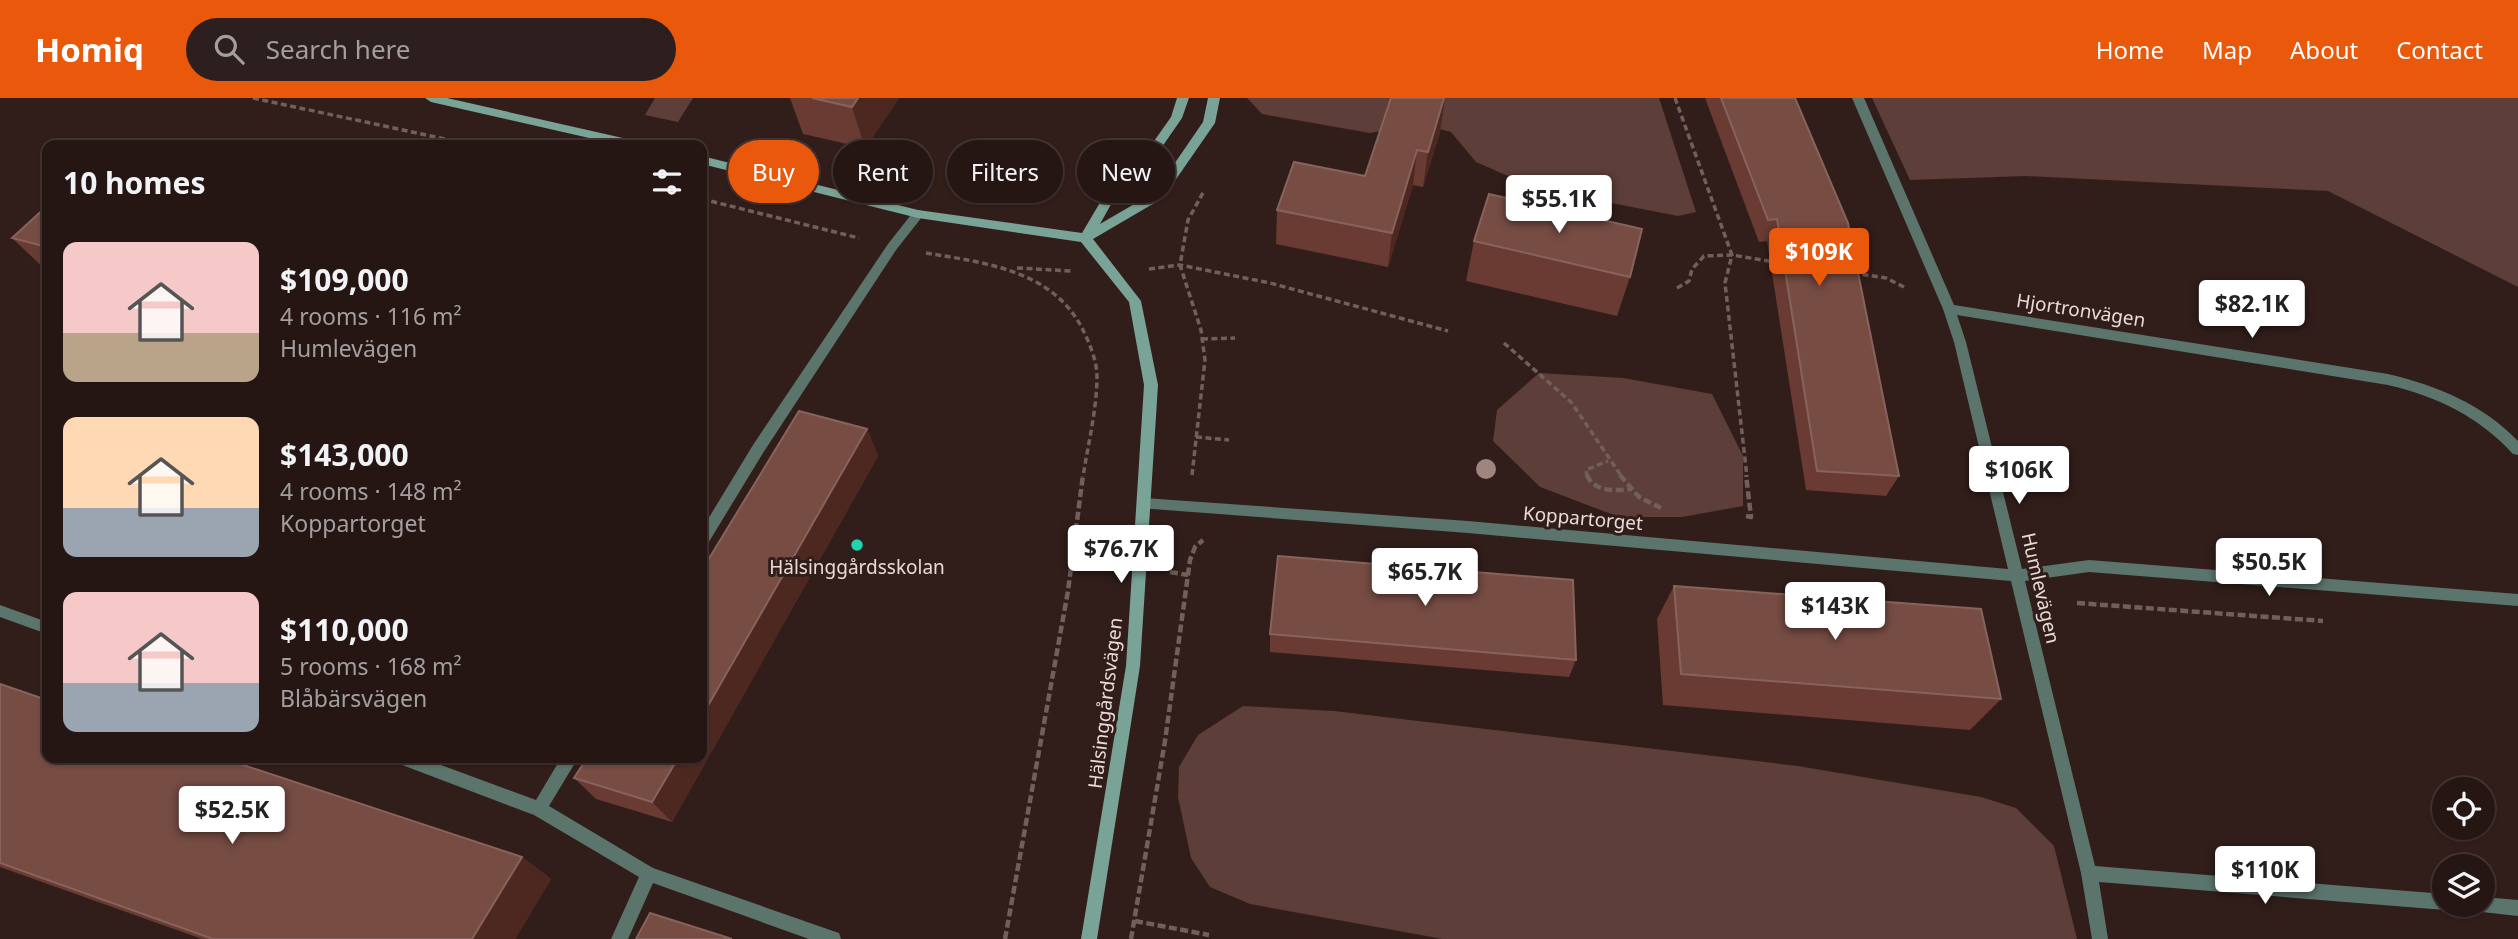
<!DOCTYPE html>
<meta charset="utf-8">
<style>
:root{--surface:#251614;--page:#2d1f1d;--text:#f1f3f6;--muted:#a39fa0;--line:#423534;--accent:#ea580c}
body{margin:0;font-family:"Noto Sans",sans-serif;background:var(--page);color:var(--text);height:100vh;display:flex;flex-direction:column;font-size:26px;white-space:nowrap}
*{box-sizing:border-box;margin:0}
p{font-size:23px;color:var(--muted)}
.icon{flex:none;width:38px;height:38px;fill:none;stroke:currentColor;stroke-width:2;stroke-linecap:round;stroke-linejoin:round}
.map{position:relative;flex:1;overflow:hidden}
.details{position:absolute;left:42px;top:42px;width:665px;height:623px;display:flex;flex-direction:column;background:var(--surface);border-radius:14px;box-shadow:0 2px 5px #0004,0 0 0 2px var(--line)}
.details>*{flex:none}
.banner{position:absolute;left:728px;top:42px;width:665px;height:63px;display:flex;gap:14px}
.buttons{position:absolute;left:2432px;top:679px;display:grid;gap:14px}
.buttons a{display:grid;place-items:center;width:63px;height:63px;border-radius:50%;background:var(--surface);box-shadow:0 2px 5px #0004,0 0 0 2px var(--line);font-size:35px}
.price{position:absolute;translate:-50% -60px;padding:0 16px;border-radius:7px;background:#fff;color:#222;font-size:23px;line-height:46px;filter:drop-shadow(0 2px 4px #0008)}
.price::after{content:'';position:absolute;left:50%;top:42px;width:21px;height:16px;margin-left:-10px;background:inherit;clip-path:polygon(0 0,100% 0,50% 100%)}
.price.current{background:var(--accent);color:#fff}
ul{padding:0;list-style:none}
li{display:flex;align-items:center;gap:21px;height:175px;padding:0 21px}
li span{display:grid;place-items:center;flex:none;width:196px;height:140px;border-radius:14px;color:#555}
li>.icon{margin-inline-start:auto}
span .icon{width:84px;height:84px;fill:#fffc;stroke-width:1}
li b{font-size:30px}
h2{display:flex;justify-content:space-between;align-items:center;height:84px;padding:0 21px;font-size:30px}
.pill{padding:0 24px;border-radius:32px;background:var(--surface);box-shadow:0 2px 5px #0004,0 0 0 2px var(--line);font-size:24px;line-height:63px}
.pill.current{background:var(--accent);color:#fff}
header{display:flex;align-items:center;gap:42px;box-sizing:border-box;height:98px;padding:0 35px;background:var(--accent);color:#fff}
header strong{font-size:33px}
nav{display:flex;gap:38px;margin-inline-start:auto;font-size:24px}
.search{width:490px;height:63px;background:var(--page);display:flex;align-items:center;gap:18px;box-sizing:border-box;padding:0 24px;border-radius:38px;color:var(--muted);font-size:26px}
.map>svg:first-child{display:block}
.green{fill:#5d3e38}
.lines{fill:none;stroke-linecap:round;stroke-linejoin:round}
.path-far1{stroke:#705f5b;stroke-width:3.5;stroke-dasharray:6 3.5;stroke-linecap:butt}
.path{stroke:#705f5b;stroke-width:4.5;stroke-dasharray:8 3.5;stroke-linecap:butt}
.lane{fill:#5b756d;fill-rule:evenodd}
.street{fill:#5b756d;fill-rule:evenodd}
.secondary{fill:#79a396;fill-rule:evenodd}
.tree{fill:#a0847e}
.wall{fill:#693b32}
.shaded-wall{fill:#4d2821}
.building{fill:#764c43;stroke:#88635b;stroke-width:2}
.poi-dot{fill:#1ed5b0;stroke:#311e1a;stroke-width:2.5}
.labels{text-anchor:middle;stroke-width:6;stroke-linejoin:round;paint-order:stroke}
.street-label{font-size:19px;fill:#e8dbd8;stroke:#311e1a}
.poi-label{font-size:19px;fill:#e8dbd8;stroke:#311e1a}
</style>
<header>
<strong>Homiq</strong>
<div class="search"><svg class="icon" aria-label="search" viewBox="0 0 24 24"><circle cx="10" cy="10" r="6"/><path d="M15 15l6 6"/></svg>Search here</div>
<nav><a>Home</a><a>Map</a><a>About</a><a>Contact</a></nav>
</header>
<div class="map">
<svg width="2518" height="841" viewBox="0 0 2518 841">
<rect width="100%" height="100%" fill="#311e1a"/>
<g class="green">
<path d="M655,0H693L678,24L645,17Z"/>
<path d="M1247,0H1659L1696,114L1678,118L1591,101L1515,81L1476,64L1451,34L1421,26L1370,35L1262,16Z"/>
<path d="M1872,0H2518V189L2328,93L2026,78L1910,82Z"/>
<path d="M1539,275L1623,280L1712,296L1743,358V408L1682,419H1619L1540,389L1493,343L1497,312Z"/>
<path d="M1243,608L1334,613L1798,668L1981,699L2016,710L2054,748L2077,841H1443L1250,806L1210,789L1191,760L1178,699L1179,669L1198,637Z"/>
</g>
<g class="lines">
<g class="path-far1">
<path d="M253,0L473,47"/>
<path d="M1675,0L1732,157L1725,185L1747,379"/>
<path d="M702,101L859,140"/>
<path d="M1026,103L1031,92"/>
<path d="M926,155C986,165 1053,172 1083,232C1089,244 1097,263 1097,278C1097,311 1088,346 1083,379"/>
<path d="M1017,170L1071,173"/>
<path d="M1149,171L1180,167L1270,185L1448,233"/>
<path d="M1853,175L1886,180L1904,189"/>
<path d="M1677,190L1689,183L1692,171L1704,158L1732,157L1775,164"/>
<path d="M1202,241L1235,240"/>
<path d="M1504,245L1571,304L1622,379"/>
<path d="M1196,339L1229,342"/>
<path d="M1192,377L1205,262L1201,232L1180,167L1188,122L1204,93"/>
<path d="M1587,379L1586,372L1608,363"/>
</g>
<g class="path">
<path d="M1587,377C1594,394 1615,393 1631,391"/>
<path d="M1620,377L1639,399L1661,410"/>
<path d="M1746,418L1751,419L1746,377"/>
<path d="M1073,459L1106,463"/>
<path d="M1170,474L1188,477"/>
<path d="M2077,505L2323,523"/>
<path d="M1135,823L1209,837"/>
<path d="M1005,841L1068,493L1083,377"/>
<path d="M1131,841L1165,643L1190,462L1195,449L1203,442"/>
</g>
<g class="lane">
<path d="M918,112L922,113L924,116L922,119L896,152L763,355L707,447L702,449V431L753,347L888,146L914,113Z"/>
<path d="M0,507L47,524V536L0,519Z"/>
<path d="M395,660H422L536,702L561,660H578L549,708L653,770L833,833L839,835L841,841H809L653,785L628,841H611L639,779L534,717L397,665Z"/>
</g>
<g class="street">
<path d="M1852,0H1864L1954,207L2388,276C2438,288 2482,306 2518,343V357L2513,356C2478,318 2438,299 2388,287L1957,217L1966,244L2022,471L2089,462L2518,496V508L2089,474L2025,483L2095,768L2445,796V807H2452L2451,810L2445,812L2099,784L2108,841H2092L2081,775L2011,483L1468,435L1139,410L1137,406L1139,402L1144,400L1468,423L2008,471L1954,244L1943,211Z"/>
<path d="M2483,799L2518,802V818L2473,813L2471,807H2483Z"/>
</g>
<g class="secondary">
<path d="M425,0H447L636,43L642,47H620L431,4Z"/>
<path d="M1177,0H1189L1182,20L1153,62L1119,92L1100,126L1155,94L1203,24L1208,0H1220L1215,25L1163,100L1093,141L1141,203L1158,287L1140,568L1097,841H1081L1126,568L1144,287L1129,204L1081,144L918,120L702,66V58L918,112L1082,135L1111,86L1145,56L1171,19Z"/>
</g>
</g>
<circle class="tree" cx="1486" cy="371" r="10"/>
<g class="wall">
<path d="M790,0H899L865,50L803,36Z"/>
<path d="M1705,0H1795L1899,378L1886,398L1806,392L1767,143L1759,144Z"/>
<path d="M1440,34L1423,89L1413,87L1388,169L1276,146L1277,112L1365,78Z"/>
<path d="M47,108V173L12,140Z"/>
<path d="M1474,143L1630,179L1617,218L1466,183Z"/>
<path d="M867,331L878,358L672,724L596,701L574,680Z"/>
<path d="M1674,488L2001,601L1970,632L1663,607L1657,521Z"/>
<path d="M1270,536L1576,562L1569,579L1270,554Z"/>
<path d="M0,586L522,759L551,781L515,841H202L0,769Z"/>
</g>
<g class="shaded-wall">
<path d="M858,0H899L865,50L852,9Z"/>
<path d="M1445,0L1440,34L1423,89L1428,54Z"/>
<path d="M1417,52L1413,87L1388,169L1392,135Z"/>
<path d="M702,258L708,271L702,280Z"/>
<path d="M867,331L878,358L672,724L652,704L678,660H702V618Z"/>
<path d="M522,759L551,781L515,841H472Z"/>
</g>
<g class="building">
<path d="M812,0H858L852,9Z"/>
<path d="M1391,0H1444L1428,54L1417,52L1392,135L1277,112L1294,64L1365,78Z"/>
<path d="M1721,0H1795L1848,125L1899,378L1817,373L1777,121L1768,122Z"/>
<path d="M1489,96L1642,131L1630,179L1474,143Z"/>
<path d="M47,108V149L12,140Z"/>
<path d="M799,313L867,331L702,618V472Z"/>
<path d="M1278,458L1573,482L1576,562L1270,536Z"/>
<path d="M1674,488L1981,511L2001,601L1681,576Z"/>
<path d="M0,586L47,602V660H222L522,759L472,841H213L0,765Z"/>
<path d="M587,660H678L652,704L574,680Z"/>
<path d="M650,815L732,841H636Z"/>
</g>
<circle class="poi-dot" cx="857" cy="447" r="7"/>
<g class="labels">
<g class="street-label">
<text transform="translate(2081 212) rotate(9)" y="7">Hjortronvägen</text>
<text transform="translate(1583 420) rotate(5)" y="7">Koppartorget</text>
<text transform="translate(2041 490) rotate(77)" y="7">Humlevägen</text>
<text transform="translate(1105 605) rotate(-83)" y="7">Hälsinggårdsvägen</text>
</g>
<g class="poi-label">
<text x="857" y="476">Hälsinggårdsskolan</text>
</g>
</g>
</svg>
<div class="buttons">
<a><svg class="icon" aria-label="locate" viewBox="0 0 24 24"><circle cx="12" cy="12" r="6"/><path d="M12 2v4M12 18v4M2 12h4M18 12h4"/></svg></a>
<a><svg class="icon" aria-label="layers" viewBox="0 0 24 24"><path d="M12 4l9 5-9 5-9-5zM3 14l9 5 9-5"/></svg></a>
</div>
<b class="price" style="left:1559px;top:137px">$55.1K</b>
<b class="price current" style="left:1819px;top:190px">$109K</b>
<b class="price" style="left:2252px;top:242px">$82.1K</b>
<b class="price" style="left:2019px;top:408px">$106K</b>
<b class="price" style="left:1121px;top:487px">$76.7K</b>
<b class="price" style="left:2269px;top:500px">$50.5K</b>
<b class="price" style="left:1425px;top:510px">$65.7K</b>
<b class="price" style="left:1835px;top:544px">$143K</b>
<b class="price" style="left:232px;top:748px">$52.5K</b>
<b class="price" style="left:2265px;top:808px">$110K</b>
<div class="banner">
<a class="pill current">Buy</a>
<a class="pill">Rent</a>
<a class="pill">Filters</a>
<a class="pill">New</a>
</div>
<section class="details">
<h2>10 homes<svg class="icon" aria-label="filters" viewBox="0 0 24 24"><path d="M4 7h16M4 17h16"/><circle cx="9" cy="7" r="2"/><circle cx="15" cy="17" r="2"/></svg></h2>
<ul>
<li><span style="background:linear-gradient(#f6c9c9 65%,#b9a48a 0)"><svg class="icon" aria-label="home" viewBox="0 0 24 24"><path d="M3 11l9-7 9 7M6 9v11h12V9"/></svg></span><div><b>$109,000</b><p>4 rooms · 116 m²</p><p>Humlevägen</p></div></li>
<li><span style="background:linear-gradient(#ffd9b3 65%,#9aa5b1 0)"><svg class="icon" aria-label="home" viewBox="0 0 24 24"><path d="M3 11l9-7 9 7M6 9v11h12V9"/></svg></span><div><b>$143,000</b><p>4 rooms · 148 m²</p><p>Koppartorget</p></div></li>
<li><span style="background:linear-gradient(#f6c9c9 65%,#9aa5b1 0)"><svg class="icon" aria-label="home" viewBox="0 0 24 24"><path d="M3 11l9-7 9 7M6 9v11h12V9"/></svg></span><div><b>$110,000</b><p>5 rooms · 168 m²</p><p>Blåbärsvägen</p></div></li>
</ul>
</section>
</div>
